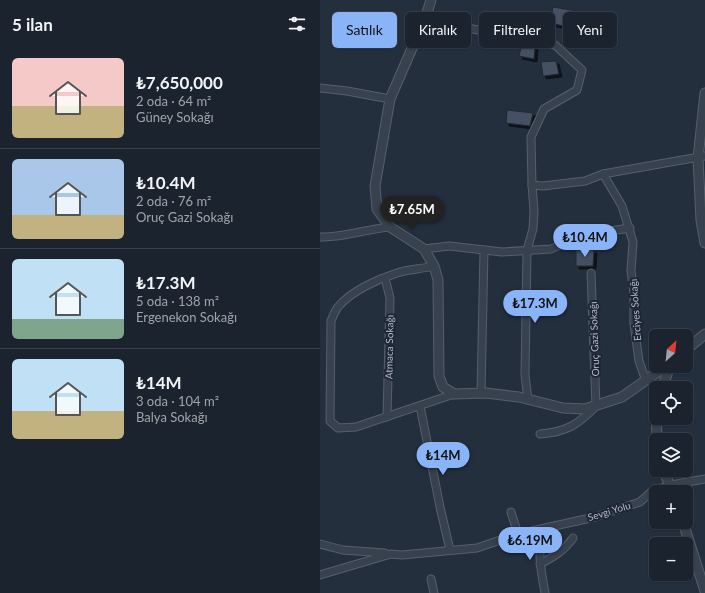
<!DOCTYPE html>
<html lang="tr">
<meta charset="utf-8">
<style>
:root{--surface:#1b232e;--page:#282f3a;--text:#f1f3f6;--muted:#a0a4aa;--line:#39404a;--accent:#8ab4f8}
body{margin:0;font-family:Lato,sans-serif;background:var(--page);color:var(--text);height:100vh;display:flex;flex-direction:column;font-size:15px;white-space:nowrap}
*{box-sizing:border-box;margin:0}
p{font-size:13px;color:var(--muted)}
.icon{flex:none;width:22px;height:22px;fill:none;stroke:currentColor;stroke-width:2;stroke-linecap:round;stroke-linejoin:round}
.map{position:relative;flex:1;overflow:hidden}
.panel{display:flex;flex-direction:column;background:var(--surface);width:320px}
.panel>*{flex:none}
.banner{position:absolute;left:12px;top:12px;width:313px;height:36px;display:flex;gap:8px}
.needle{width:26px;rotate:27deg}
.buttons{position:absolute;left:329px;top:329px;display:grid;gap:8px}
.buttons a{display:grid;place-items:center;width:44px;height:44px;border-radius:6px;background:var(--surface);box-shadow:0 1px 3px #0004,0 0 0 1px var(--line);font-size:20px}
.price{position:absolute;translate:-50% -34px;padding:0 9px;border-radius:14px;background:var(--accent);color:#111;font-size:13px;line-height:26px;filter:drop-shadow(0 1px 2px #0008)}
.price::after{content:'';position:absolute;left:50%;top:24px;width:12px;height:9px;margin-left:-6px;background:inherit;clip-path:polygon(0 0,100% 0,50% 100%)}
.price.on{background:#222;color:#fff}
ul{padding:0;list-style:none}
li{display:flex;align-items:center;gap:12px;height:100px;padding:0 12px}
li+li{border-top:1px solid var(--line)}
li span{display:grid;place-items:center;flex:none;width:112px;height:80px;border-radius:6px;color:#555}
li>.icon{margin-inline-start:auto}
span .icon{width:48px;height:48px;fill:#fffc;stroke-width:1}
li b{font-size:17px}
h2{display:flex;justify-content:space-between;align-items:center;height:48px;padding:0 12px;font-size:17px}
.pill{padding:0 14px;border-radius:6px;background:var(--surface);box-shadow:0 1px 3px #0004,0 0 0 1px var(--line);font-size:14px;line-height:36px}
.pill.on{background:var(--accent);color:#111}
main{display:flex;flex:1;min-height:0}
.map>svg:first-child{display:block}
.building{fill:#455162;stroke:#1f2835;filter:url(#shadow)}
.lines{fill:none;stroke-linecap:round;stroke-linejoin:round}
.minor-casing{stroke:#565f6c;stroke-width:9}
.tertiary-casing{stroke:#565f6c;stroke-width:11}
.minor{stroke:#38414e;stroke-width:7}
.tertiary{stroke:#38414e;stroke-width:9}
.labels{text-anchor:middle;stroke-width:4;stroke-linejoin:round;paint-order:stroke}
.street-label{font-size:10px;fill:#b4bcc9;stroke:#1d2633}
</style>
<main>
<section class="panel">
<h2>5 ilan<svg class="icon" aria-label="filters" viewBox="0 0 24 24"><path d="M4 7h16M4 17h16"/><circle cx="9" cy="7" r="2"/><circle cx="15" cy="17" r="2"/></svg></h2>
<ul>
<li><span style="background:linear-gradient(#f6c9c9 60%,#c2b280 0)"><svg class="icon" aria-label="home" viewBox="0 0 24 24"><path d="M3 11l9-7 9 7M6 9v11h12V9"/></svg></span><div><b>₺7,650,000</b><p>2 oda · 64 m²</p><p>Güney Sokağı</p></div></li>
<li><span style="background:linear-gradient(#a9c7e8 70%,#c2b280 0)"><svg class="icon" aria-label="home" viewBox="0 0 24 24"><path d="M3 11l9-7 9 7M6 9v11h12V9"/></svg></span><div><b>₺10.4M</b><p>2 oda · 76 m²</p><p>Oruç Gazi Sokağı</p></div></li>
<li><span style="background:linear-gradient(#bfe0f5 75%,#7fa58c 0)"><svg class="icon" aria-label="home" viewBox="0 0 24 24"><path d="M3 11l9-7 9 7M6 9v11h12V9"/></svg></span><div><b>₺17.3M</b><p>5 oda · 138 m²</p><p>Ergenekon Sokağı</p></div></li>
<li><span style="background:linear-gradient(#bfe0f5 65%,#c2b280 0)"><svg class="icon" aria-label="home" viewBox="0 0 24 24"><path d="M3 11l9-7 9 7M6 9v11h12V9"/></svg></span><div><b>₺14M</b><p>3 oda · 104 m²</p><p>Balya Sokağı</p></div></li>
</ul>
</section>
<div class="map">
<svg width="385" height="593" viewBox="0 0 385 593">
<defs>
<filter id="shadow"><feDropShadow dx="3" dy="3" stdDeviation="0" flood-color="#0009"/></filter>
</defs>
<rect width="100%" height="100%" fill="#242f3e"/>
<g class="building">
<path d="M233,7L257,11L253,28L230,23Z"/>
<path d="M202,44L215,47L214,59L199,56Z"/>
<path d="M236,61L239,74L223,76L221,62Z"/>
<path d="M187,110L213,113L210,126L186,123Z"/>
<path d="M256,250H274L273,266H256Z"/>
</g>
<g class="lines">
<g class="minor-casing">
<g id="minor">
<path d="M106,16L132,25L235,45L262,70L257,90L224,109L211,137L212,185"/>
<path d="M0,88L27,91L70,99"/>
<path d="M283,174L302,206L313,242L311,271L314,293V324L319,361L326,381"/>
<path d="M0,237C23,238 46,229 70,227"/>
<path d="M104,249L129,246L182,252L231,249L263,235L310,228"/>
<path d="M114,266C102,269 89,269 77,273C58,279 31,291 18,307C15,311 13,316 11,321L10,421L18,428L36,427L134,394"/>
<path d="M65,278L70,298L67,417"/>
<path d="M161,393L164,250"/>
<path d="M208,400L205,375L207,250L213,229L214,211L212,185L223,186L265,181L283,174L385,156"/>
<path d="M100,406L120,507L130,550"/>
<path d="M220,434C246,432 258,425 276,406L271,273"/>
<path d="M191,512L198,534"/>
<path d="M223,529C217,551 221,571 225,593"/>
<path d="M0,544L23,550L65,553"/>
<path d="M220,564C233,557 244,551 253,538"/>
<path d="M0,575L71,554L82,555L157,548L198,534L275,517L320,502L332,491L351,485L385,479"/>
<path d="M111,579L114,593"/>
</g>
</g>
<g class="tertiary-casing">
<g id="tertiary">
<path d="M111,0L106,16L70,99L55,186L57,209L70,227L104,249L114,266L118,280L119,376L123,387L134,394L166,393L199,397L243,408L265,409L302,397L346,366"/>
<path d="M385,93L378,158L381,220L385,243"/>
<path d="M366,350L385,334"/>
<path d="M342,388L350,366"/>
<path d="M336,409L337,440"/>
<path d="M343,470L353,492"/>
<path d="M363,522L385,591"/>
</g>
</g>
<use href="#minor" class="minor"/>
<use href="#tertiary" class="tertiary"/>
</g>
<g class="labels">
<g class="street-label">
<text transform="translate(315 310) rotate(-94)" y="4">Erciyes Sokağı</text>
<text transform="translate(274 339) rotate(-92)" y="4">Oruç Gazi Sokağı</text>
<text transform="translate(69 347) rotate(-89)" y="4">Atmaca Sokağı</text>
<text transform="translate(289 511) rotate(-17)" y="4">Sevgi Yolu</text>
</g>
</g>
</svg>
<div class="buttons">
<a><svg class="needle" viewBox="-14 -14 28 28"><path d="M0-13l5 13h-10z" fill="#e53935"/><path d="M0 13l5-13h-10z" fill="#a0a4aa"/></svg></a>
<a><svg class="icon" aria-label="locate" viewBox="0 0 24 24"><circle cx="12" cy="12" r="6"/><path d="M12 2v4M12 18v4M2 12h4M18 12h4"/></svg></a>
<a><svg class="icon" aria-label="layers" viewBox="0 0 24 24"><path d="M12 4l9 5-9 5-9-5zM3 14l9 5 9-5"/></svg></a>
<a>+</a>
<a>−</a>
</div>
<b class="price on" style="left:92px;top:230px">₺7.65M</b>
<b class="price" style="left:265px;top:258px">₺10.4M</b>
<b class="price" style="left:215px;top:324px">₺17.3M</b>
<b class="price" style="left:123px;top:476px">₺14M</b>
<b class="price" style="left:210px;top:561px">₺6.19M</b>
<div class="banner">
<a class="pill on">Satılık</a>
<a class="pill">Kiralık</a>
<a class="pill">Filtreler</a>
<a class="pill">Yeni</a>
</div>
</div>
</main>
